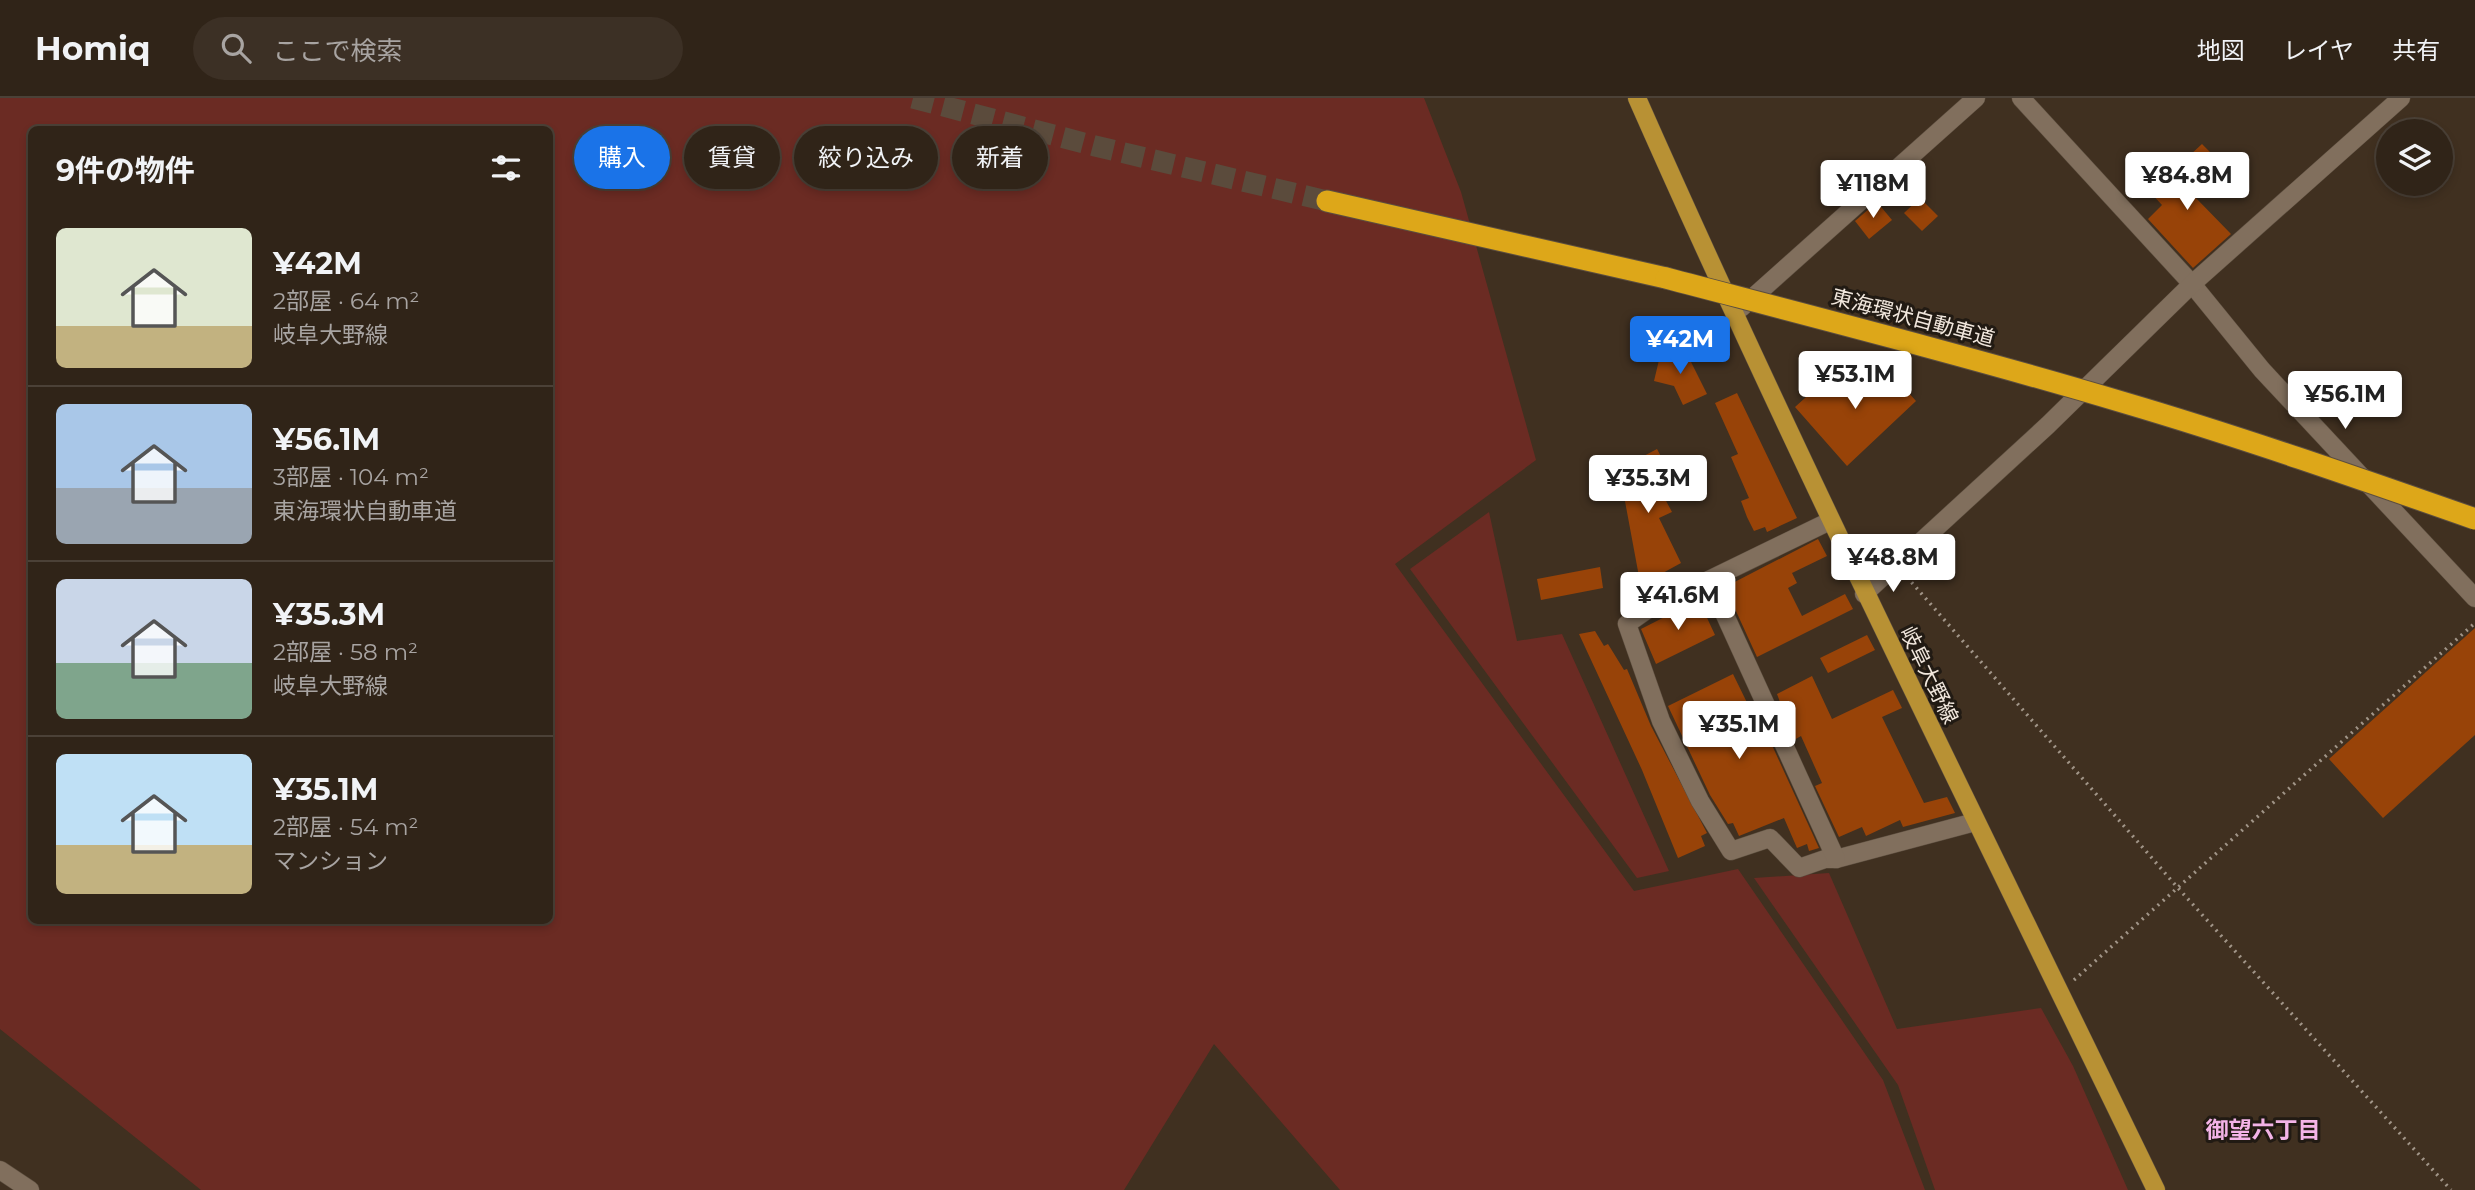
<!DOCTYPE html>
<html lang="ja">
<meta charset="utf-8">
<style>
:root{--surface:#302418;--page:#3c3025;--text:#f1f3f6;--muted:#a8a4a2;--line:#4b4137;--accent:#1a73e8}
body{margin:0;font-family:Montserrat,"Noto Sans JP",sans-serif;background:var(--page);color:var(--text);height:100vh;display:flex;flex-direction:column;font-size:26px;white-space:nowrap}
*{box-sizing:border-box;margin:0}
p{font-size:23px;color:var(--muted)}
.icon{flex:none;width:38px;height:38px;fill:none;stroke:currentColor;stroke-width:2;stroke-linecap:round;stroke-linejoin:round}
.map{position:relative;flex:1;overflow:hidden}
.sheet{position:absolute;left:28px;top:28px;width:525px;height:798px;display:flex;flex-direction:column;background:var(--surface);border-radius:10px;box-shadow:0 4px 10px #0003,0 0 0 2px var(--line)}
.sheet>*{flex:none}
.guide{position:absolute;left:574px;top:28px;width:665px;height:63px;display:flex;gap:14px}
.controls{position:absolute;left:2376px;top:21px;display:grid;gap:14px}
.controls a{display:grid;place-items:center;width:77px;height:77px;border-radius:50%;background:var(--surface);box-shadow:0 4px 10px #0003,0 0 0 2px var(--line);font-size:35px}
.price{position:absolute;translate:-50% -60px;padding:0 16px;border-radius:7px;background:#fff;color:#222;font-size:23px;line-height:46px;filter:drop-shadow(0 2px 4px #0008)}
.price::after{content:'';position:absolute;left:50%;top:42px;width:21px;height:16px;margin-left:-10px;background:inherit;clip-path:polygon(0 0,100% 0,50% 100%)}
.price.active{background:var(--accent);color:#fff}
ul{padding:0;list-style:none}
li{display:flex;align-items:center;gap:21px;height:175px;padding:0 28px}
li+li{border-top:2px solid var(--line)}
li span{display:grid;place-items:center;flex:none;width:196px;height:140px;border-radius:10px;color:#555}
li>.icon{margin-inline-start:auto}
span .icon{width:84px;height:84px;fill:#fffc;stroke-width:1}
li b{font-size:30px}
h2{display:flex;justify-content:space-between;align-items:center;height:84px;padding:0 28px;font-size:30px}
.tag{padding:0 24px;border-radius:32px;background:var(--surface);box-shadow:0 4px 10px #0003,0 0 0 2px var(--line);font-size:24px;line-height:63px}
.tag.active{background:var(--accent);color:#fff}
header{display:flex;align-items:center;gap:42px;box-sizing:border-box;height:98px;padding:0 35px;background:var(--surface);border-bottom:2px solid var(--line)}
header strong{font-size:33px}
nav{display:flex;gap:38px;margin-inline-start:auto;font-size:24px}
.search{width:490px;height:63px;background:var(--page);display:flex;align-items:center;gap:18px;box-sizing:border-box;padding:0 24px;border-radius:38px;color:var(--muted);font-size:26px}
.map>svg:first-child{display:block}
.green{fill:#6b2b23;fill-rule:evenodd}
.building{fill:#984308}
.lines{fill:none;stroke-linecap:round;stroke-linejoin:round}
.highway-tunnel{stroke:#5b4b3c;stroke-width:21;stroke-dasharray:21 10;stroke-linecap:butt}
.minor-casing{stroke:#5c4e3f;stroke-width:19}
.major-casing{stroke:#5c4e3f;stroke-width:19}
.highway-casing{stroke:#5c4e3f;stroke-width:23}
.path{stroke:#a19588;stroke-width:3.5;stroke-dasharray:2 5;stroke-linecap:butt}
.minor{stroke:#816f5d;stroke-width:18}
.major{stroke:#b89134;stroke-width:18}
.highway{stroke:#dda719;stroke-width:21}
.highway-bridge-casing{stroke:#5c4e3f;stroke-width:23;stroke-linecap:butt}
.highway-bridge{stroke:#dda719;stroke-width:21}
.labels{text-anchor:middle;stroke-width:6;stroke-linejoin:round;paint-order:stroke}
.street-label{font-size:21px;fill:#f1e7dd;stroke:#211a13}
.neighbourhood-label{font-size:23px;font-weight:bold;fill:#f3b3e7;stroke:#211a13}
</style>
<header>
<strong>Homiq</strong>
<div class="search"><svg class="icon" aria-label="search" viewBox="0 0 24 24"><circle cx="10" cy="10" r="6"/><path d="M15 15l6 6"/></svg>ここで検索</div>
<nav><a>地図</a><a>レイヤ</a><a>共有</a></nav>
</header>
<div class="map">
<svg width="2475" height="1092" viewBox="0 0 2475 1092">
<rect width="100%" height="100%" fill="#403020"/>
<g class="green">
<path d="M0,0H1424L1461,94L1536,362L1395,466L1634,793L1738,771L1883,982L1925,1092H1340L1214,946L1124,1092H201L0,931ZM32,32H550V822H32Z"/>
<path d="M1489,414L1517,543L1562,536L1669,773L1637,780L1410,471Z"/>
<path d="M1829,775L1897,931L2041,910L2073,968L2128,1092H1935L1898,987L1754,780Z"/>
</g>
<g class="building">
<path d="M2202,46L2213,57L2192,78L2204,91L2195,99L2231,136L2193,170L2148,121L2162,107L2150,94Z"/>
<path d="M1920,100L1938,118L1922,133L1904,115Z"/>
<path d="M1877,104L1892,122L1869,141L1855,123Z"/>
<path d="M1684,250L1707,296L1683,307L1674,288L1654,283L1659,262Z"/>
<path d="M1881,264L1916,303L1847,368L1795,309L1834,274L1851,292Z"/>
<path d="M1737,295L1797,420L1767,434L1765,429L1754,433L1747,419L1741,403L1749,400L1731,359L1738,356L1715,305Z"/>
<path d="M1657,351L1673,381L1658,388L1672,414L1659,420L1681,465L1650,482L1640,484L1619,371Z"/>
<path d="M1818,441L1827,458L1792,475L1797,485L1788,490L1802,518L1845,496L1853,511L1757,559L1725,489Z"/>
<path d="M1600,469L1603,490L1541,502L1537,481Z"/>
<path d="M1696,503L1699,510L1702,509L1715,537L1656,566L1641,531Z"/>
<path d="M2475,530V637L2383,720L2329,661Z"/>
<path d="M1595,533L1604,548L1608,546L1624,572L1627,571L1651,628L1707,735L1701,738L1705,748L1678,760L1642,672L1579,536Z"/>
<path d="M1867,537L1875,552L1828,575L1820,560Z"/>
<path d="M1733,576L1756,623L1760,621L1819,750L1809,753L1807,746L1797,750L1784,720L1739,738L1733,725L1728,726L1710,697L1668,608Z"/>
<path d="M1812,578L1832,621L1893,592L1902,610L1882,619L1924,705L1947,699L1955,715L1903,729L1900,722L1866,738L1862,729L1839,739L1815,688L1822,685L1801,638L1794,642L1777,596Z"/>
</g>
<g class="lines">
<path class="highway-tunnel" d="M913,0L1095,48L1327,103"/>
<g class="minor-casing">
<g id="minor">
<path d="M2021,0L2192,186L2262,272L2475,500"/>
<path d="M1741,210L1976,0"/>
<path d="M1830,423L1647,512L1627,526L1661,623L1700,703L1731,753L1770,740L1799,770L1825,761H1836L1975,724"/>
<path d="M1709,482L1836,761"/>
<path d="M1864,496L2048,327L2192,186L2401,0"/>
<path d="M0,1072L30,1092"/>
</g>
</g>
<g class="major-casing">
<path id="major" d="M1637,0C1800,369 1980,729 2156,1092"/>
</g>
<g class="highway-casing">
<path id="highway" d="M1327,103L1666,180"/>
</g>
<g class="path">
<path d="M1907,479L2178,790L2451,1092"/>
<path d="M2074,882L2475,525"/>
</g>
<use href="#minor" class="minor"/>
<use href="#major" class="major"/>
<use href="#highway" class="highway"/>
<g class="highway-bridge-casing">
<path id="highway-bridge" d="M1666,180C1818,220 1971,259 2122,304C2241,339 2358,380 2475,421"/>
</g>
<use href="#highway-bridge" class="highway-bridge"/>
</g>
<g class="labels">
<g class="street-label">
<text transform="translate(1913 220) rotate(15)" y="7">東海環状自動車道</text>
<text transform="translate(1929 577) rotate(64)" y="7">岐阜大野線</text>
</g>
<g class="neighbourhood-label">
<text x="2263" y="1040">御望六丁目</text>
</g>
</g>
</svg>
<div class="controls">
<a><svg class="icon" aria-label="layers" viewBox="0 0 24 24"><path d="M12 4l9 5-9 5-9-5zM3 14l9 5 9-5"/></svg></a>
</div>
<b class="price" style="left:2187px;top:114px">¥84.8M</b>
<b class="price" style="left:1873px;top:122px">¥118M</b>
<b class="price active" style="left:1680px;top:278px">¥42M</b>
<b class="price" style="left:1855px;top:313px">¥53.1M</b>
<b class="price" style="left:2345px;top:333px">¥56.1M</b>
<b class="price" style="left:1648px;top:417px">¥35.3M</b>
<b class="price" style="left:1893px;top:496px">¥48.8M</b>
<b class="price" style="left:1678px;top:534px">¥41.6M</b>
<b class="price" style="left:1739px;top:663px">¥35.1M</b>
<div class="guide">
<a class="tag active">購入</a>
<a class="tag">賃貸</a>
<a class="tag">絞り込み</a>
<a class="tag">新着</a>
</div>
<section class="sheet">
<h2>9件の物件<svg class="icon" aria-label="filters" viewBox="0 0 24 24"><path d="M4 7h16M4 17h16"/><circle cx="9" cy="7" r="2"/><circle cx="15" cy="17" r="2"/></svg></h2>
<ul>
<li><span style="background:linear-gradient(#dfe7d0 70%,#c2b280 0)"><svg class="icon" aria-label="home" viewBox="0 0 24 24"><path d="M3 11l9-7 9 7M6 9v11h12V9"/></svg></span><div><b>¥42M</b><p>2部屋 · 64 m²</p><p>岐阜大野線</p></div></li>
<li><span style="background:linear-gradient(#a9c7e8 60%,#9aa5b1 0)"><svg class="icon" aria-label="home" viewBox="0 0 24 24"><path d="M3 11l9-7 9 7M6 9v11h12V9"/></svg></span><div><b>¥56.1M</b><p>3部屋 · 104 m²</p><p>東海環状自動車道</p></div></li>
<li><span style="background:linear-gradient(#c9d6e8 60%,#7fa58c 0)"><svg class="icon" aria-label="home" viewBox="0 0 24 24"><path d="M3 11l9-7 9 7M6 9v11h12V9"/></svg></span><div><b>¥35.3M</b><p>2部屋 · 58 m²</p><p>岐阜大野線</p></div></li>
<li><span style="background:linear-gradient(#bfe0f5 65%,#c2b280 0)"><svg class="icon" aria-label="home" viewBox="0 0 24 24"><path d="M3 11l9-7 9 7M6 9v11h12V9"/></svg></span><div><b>¥35.1M</b><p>2部屋 · 54 m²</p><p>マンション</p></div></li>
</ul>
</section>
</div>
